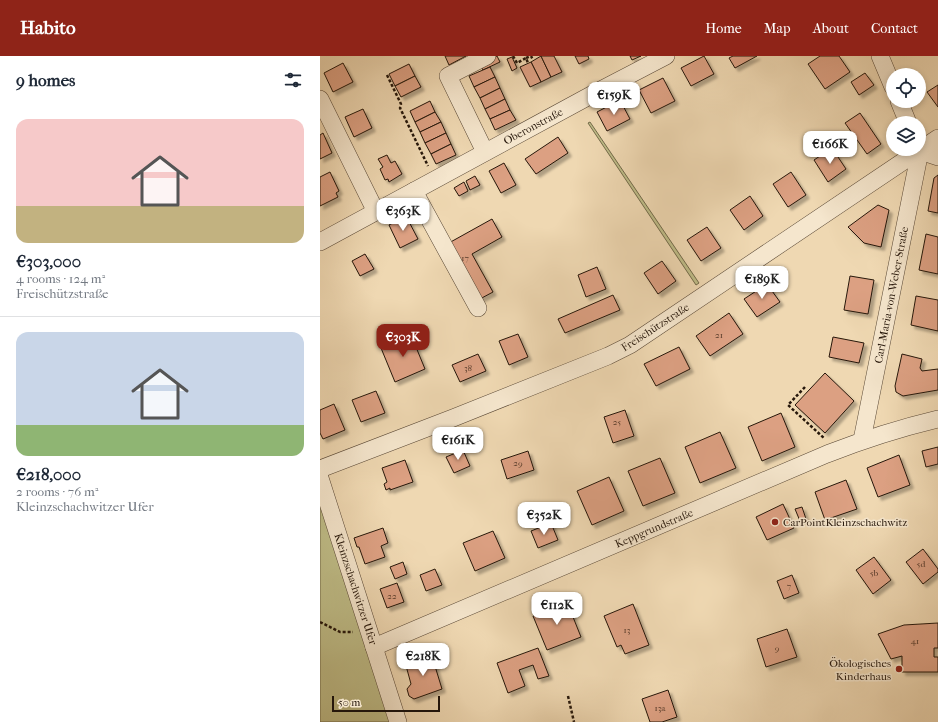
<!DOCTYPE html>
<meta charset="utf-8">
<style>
:root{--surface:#fff;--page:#f6f6f7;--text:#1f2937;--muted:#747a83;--line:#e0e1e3;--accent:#8f2418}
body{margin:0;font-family:"IM FELL French Canon",serif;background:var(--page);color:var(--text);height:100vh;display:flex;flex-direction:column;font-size:15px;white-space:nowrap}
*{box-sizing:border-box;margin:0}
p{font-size:13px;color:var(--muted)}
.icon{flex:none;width:22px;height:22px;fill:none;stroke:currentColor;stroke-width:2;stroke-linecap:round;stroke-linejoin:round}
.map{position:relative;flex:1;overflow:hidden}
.drawer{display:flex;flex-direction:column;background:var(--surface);width:320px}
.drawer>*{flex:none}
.buttons{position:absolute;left:566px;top:12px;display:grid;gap:8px}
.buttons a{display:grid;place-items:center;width:40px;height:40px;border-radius:50%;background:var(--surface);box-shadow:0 2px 6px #0003;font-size:20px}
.scale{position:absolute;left:12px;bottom:10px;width:108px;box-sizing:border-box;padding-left:4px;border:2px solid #26170b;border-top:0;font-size:11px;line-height:14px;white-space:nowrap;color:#26170b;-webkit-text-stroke:3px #f5e6cd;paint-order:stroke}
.price{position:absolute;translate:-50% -34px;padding:0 9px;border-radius:8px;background:#fff;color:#222;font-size:13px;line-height:26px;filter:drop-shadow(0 1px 2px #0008)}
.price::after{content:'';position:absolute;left:50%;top:24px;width:12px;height:9px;margin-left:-6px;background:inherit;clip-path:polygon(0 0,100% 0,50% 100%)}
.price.active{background:var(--accent);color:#fff}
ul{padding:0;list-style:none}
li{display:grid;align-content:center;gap:8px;height:212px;padding:0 16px}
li+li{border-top:1px solid var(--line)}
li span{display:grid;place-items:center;height:124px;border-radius:12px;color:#555}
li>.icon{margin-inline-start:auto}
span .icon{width:72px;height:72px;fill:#fffc;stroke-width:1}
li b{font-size:17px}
h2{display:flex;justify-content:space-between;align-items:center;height:48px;padding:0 16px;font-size:17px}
header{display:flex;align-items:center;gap:24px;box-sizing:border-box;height:56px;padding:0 20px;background:var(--accent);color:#fff}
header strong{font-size:19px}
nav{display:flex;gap:22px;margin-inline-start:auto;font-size:14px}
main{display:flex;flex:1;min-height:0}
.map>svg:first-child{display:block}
.green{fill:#bfbd88;stroke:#726a4a}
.building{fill:#dca082;stroke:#26170b;filter:url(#shadow)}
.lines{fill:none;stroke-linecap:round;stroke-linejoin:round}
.minor-casing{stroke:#584735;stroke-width:18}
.path{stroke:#26170b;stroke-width:2.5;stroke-dasharray:3 2;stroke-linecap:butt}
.minor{stroke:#f5e6cd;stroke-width:17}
.poi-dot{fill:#8f2418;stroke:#f5e6cd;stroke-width:1.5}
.labels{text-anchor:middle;stroke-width:3;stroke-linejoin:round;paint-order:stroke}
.number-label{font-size:9px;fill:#543929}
.street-label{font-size:11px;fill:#26170b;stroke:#f5e6cd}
.poi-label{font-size:11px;fill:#26170b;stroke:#f5e6cd;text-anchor:start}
</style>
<header>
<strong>Habito</strong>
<nav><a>Home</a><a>Map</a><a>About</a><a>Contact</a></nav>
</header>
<main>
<section class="drawer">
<h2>9 homes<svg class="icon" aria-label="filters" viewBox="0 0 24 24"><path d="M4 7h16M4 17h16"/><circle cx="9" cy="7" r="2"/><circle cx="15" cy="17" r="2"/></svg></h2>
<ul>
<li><span style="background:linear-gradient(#f6c9c9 70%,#c2b280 0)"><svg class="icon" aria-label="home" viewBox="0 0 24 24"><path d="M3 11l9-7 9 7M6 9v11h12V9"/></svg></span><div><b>€303,000</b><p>4 rooms · 124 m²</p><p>Freischützstraße</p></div></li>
<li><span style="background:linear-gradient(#c9d6e8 75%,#8fb573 0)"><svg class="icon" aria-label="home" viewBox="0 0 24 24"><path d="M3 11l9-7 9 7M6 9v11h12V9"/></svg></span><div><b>€218,000</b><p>2 rooms · 76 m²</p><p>Kleinzschachwitzer Ufer</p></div></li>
</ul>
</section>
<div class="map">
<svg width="618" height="666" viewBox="0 0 618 666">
<defs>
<filter id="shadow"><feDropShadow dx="3.5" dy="3.5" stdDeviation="1" flood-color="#0004"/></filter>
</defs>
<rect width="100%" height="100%" fill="#efd8b2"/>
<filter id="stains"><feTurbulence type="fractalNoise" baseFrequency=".005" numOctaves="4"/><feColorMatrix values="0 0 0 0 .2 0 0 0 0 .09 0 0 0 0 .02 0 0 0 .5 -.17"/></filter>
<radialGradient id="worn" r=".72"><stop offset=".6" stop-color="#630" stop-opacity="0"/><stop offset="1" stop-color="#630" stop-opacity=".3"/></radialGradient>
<g class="green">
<path d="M270,66L379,227L376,229L268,67Z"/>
<path d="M0,442L70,666H0Z"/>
</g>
<g class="building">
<path d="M125,0H146L129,9Z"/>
<path d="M177,0L180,6L163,14L160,9Z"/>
<path d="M221,0L231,21L221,26L211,6Z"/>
<path d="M221,0H234L242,16L231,21Z"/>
<path d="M255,0H268L269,3L259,8Z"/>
<path d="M310,0H321L312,4Z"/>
<path d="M384,0L394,18L371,30L361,12Z"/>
<path d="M413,0H437L415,12L409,2Z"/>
<path d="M500,0H519L530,16L505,33L488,8Z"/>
<path d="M192,1L197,12L192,15L187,3Z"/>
<path d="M211,6L221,26L210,31L200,11Z"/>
<path d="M23,7L33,26L13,36L4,17Z"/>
<path d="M89,8L95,20L75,30L69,18Z"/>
<path d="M170,11L175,21L154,31L149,20Z"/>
<path d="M545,17L554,29L539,39L531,26Z"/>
<path d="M95,20L101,31L81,41L75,30Z"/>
<path d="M175,21L180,32L160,42L154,31Z"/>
<path d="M343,22L355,45L331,57L319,34Z"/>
<path d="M618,29V51L607,36Z"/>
<path d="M180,32L185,43L165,53L160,42Z"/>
<path d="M185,43L190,54L170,63L165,53Z"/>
<path d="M300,44L310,63L287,75L277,56Z"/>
<path d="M110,45L115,56L95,66L90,55Z"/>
<path d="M43,53L52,72L34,81L25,61Z"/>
<path d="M190,54L196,64L175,74L170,63Z"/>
<path d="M115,56L121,66L100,76L95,66Z"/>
<path d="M540,57L561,88L547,98L525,67Z"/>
<path d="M121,66L126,77L105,87L100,76Z"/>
<path d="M3,77L12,97L0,103V79Z"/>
<path d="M126,77L131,88L111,98L105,87Z"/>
<path d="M238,81L248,97L216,118L205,103Z"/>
<path d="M131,88L136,99L116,108L111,98Z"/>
<path d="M512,92L526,113L508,126L494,104Z"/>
<path d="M67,99L71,107L75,105L82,118L69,126L68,123L65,124L60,113L63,111L58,103Z"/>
<path d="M184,107L196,129L181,137L169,115Z"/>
<path d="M10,116L19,135L16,137L18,141L0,150V121Z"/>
<path d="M471,116L486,139L468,151L453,128Z"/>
<path d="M618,119V157L608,155L614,122Z"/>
<path d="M155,120L160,129L150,134L146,125Z"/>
<path d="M144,126L148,135L139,140L134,132Z"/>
<path d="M430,140L443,160L424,174L410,154Z"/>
<path d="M558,149L569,154L561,191L544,187L528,171Z"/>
<path d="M86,160L98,183L80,192L69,169Z"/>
<path d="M172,163L182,181L152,198L173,236L158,244L127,188Z"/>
<path d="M387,171L401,192L381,205L367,184Z"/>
<path d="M606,178L618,181V218L599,214Z"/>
<path d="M45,198L54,213L40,220L32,205Z"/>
<path d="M342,205L356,225L338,238L324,217Z"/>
<path d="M277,211L286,233L266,241L258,219Z"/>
<path d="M530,220L554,224L548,258L524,254Z"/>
<path d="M447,228L460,246L437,261L424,243Z"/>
<path d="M293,239L300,254L245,277L238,263Z"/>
<path d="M596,240L618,244V275L591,269Z"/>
<path d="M409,257L423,278L390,300L376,280Z"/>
<path d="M198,278L208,301L189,309L179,285Z"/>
<path d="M91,279L105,313L75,326L61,292Z"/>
<path d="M513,281L544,287L539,307L509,301Z"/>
<path d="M359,291L370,313L336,330L324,308Z"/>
<path d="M158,298L166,315L140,326L132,309Z"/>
<path d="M582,298L602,303L600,312L602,315L618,313V334L583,340L576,336L575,330Z"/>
<path d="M505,317L534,345L505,377L475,349Z"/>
<path d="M56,335L65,357L41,366L32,344Z"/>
<path d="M14,348L25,374L3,383L0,377V354Z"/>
<path d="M305,354L314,380L293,387L284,361Z"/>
<path d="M461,357L475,391L442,405L428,371Z"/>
<path d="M400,376L416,412L380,427L365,391Z"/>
<path d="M618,391V408L606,411L602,395Z"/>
<path d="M143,394L150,410L134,417L126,401Z"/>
<path d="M208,395L214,414L187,423L181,404Z"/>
<path d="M579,399L590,429L558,441L547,412Z"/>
<path d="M340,402L355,437L323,450L308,415Z"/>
<path d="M85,404L93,426L70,434V432L66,434L64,428L67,426L62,412Z"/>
<path d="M289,421L304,455L272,469L257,435Z"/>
<path d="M526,424L537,453L505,464L495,436Z"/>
<path d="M463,448L474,472L447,484L436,461Z"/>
<path d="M482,451L486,463L480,465L475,453Z"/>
<path d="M231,467L238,484L218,492L211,475Z"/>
<path d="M63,472L68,487L61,490L65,501L45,508L39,491H37L34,482Z"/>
<path d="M173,475L185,502L155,515L143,487Z"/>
<path d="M603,493L618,513V516L603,528L586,506Z"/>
<path d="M554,501L571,524L553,538L536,514Z"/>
<path d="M83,506L87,518L75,523L70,511Z"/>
<path d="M115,513L122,529L106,535L100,519Z"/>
<path d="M472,519L479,537L464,543L457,525Z"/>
<path d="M77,527L84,546L67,552L60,533Z"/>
<path d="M247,546L261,581L227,594L213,560Z"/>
<path d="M313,548L329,589L305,598L301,589L297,591L284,560Z"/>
<path d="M618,567V592H614V601H618V616H582V600L571,603L558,578L584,569Z"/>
<path d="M467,573L477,601L446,611L437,583Z"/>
<path d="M218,592L229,620L218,623L213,609L199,614L205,630L188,637L177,607Z"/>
<path d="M111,597L122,633L94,643L89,640L87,633L91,628L85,606Z"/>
<path d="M348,634L357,661L342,666H330L322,643Z"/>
</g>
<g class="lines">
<g class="minor-casing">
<g id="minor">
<path d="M560,0L573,31"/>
<path d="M0,43L56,156"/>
<path d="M579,45L588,67"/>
<path d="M600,95L618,101"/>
<path d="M165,96L128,20L167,0"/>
<path d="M94,135L158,252"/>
<path d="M0,186L273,38L346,0"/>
<path d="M542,384L600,95L599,93"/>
<path d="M0,413L133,362L288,300L310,289L618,82"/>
<path d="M0,422L78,666"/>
<path d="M54,591L507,398C543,384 580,372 618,363"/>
</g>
</g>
<g class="path">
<path d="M193,0L197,7L206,2L208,7"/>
<path d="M206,2L211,0L213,4"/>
<path d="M67,19L81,48L80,52L108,110"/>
<path d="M485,331L468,349L505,383"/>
<path d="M0,566L20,576H33"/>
<path d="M248,640L254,666"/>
</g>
<use href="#minor" class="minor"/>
</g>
<g class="poi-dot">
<circle cx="455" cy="466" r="4"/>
<circle cx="579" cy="613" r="4"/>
</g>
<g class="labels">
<g class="number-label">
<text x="145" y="205">17</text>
<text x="399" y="282">21</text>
<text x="148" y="315">38</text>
<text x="297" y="369">25</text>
<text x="198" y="410">29</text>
<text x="601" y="511">5d</text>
<text x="554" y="520">5b</text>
<text x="469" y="533">7</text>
<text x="72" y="543">22</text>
<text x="307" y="577">13</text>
<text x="595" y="588">41</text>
<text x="457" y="595">9</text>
<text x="340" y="655">13a</text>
</g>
<g class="street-label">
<text transform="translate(213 70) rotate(-28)" y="4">Oberonstraße</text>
<text transform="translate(571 239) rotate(-79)" y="4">Carl-Maria-von-Weber-Straße</text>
<text transform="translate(335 271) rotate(-33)" y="4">Freischützstraße</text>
<text transform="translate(334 472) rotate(-23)" y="4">Keppgrundstraße</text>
<text transform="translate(36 533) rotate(72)" y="4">Kleinzschachwitzer Ufer</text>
</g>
<g class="poi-label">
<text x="463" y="470">CarPointKleinzschachwitz</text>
<text x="571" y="611" text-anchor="end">Ökologisches<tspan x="571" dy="13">Kinderhaus</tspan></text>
</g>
</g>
<rect width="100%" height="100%" filter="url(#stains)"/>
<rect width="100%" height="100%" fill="url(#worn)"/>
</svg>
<div class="buttons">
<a><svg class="icon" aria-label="locate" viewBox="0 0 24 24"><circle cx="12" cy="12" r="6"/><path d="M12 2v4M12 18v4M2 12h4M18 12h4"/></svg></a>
<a><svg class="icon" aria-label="layers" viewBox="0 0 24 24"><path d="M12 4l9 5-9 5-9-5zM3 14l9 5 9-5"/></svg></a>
</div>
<div class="scale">50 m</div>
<b class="price" style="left:294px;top:60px">€159K</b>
<b class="price" style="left:510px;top:109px">€166K</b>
<b class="price" style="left:83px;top:176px">€363K</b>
<b class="price" style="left:442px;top:244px">€189K</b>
<b class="price active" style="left:83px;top:302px">€303K</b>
<b class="price" style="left:138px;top:405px">€161K</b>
<b class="price" style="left:224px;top:480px">€352K</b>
<b class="price" style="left:237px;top:570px">€112K</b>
<b class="price" style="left:103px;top:621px">€218K</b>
</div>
</main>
